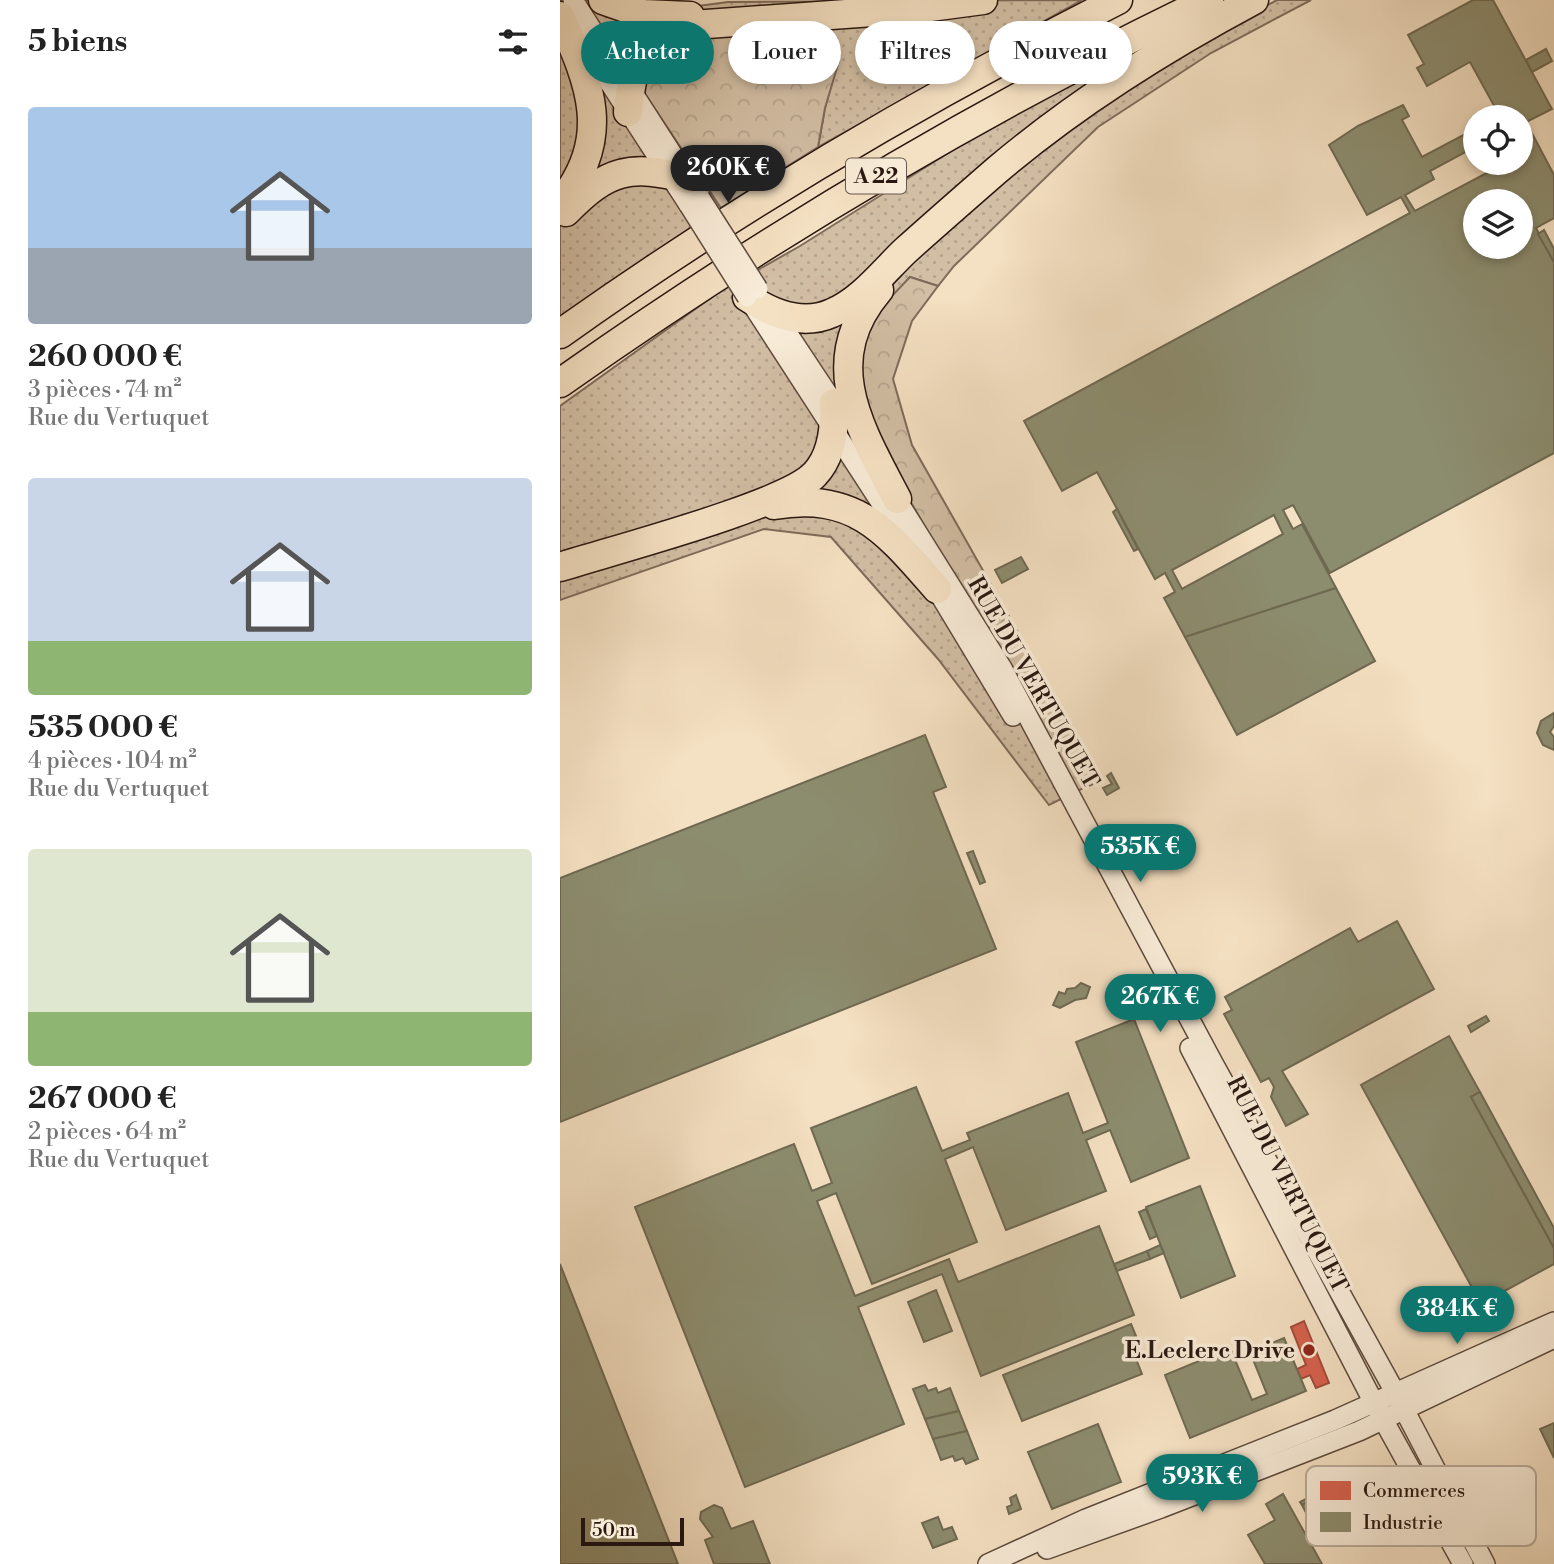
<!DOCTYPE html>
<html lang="fr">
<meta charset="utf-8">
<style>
:root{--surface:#fff;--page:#f6f6f6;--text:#222;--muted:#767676;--accent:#0f766e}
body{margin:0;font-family:"Libre Bodoni",serif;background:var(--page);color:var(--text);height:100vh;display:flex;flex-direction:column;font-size:26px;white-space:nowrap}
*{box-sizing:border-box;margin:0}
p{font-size:23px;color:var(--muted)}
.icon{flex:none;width:38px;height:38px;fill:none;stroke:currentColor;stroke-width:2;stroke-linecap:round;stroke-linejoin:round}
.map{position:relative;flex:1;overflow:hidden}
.drawer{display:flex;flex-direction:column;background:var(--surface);width:560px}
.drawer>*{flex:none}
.guide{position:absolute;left:21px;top:21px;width:665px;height:63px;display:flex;gap:14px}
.controls{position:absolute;left:903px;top:105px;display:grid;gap:14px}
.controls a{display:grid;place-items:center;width:70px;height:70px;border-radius:50%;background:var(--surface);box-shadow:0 4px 10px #0003;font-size:35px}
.scale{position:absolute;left:21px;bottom:18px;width:103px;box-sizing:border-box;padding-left:7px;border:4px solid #2a1811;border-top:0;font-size:19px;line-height:24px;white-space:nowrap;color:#2a1811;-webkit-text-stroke:5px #f8ebd7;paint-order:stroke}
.price{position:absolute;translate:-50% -60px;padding:0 16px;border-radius:24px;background:var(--accent);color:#fff;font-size:23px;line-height:46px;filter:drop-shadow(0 2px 4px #0008)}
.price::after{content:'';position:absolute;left:50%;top:42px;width:21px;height:16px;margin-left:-10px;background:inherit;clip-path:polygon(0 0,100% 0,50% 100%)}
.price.selected{background:#222;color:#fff}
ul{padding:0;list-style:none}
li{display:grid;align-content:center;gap:14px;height:371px;padding:0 28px}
li span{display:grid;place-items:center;height:217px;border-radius:7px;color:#555}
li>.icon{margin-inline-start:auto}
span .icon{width:126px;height:126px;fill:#fffc;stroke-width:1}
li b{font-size:30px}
h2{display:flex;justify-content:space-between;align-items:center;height:84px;padding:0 28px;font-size:30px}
.pill{padding:0 24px;border-radius:32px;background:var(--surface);box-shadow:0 4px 10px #0003;font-size:24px;line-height:63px}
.pill.selected{background:var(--accent);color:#fff}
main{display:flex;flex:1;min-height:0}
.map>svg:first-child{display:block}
.green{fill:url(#green-dots);stroke:#7e6b5a;stroke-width:2}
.forest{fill:url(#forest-crowns);stroke:#7e6b5a;stroke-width:2}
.shops{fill:#d6604d;stroke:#a24a3b;stroke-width:2}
.industry{fill:#8c8c6e;stroke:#6f6952;stroke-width:2;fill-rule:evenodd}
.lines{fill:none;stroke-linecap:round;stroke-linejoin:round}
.minor-casing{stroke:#5c4a3d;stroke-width:22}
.highway-casing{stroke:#2a1811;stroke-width:31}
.minor{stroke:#f8ebd7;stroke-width:19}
.highway{stroke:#f4e0c2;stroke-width:28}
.minor-bridge-casing{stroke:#5c4a3d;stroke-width:22;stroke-linecap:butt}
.minor-bridge{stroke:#f8ebd7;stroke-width:19}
.poi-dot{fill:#8f2418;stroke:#f8ebd7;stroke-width:2.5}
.labels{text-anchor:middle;stroke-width:7;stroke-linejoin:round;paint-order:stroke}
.shield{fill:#f8ebd7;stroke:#68574c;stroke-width:2}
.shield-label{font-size:21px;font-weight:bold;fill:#2a1811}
.street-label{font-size:23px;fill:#2a1811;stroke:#f8ebd7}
.poi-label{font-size:23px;font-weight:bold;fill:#2a1811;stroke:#f8ebd7;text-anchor:end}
.key{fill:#f8ebd7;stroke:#baac9c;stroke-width:2}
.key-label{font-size:19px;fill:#2a1811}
</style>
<main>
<section class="drawer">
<h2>5 biens<svg class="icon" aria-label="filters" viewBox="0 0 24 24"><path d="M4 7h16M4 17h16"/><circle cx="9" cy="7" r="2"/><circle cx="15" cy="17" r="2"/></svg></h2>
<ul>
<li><span style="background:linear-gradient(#a9c7e8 65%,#9aa5b1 0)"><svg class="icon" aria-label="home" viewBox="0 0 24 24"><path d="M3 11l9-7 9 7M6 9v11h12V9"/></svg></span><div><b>260 000 €</b><p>3 pièces · 74 m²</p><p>Rue du Vertuquet</p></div></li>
<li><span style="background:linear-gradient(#c9d6e8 75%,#8fb573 0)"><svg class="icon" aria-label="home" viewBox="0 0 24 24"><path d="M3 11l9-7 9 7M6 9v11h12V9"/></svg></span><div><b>535 000 €</b><p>4 pièces · 104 m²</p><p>Rue du Vertuquet</p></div></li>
<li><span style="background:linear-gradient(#dfe7d0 75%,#8fb573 0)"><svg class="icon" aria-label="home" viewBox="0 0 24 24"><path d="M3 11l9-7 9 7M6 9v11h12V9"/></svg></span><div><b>267 000 €</b><p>2 pièces · 64 m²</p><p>Rue du Vertuquet</p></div></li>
</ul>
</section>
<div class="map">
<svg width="994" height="1564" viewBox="0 0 994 1564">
<defs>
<pattern id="green-dots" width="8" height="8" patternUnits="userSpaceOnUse" patternTransform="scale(1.75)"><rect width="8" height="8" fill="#d2bea4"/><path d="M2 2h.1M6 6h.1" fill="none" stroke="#b4a38c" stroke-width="1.8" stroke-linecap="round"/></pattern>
<pattern id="forest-crowns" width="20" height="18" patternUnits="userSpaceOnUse" patternTransform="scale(1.75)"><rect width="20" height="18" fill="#d2bea4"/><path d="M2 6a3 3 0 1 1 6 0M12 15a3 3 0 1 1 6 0" fill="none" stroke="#b4a38c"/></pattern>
</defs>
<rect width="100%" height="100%" fill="#f4e0c2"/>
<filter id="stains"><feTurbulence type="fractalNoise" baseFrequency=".00286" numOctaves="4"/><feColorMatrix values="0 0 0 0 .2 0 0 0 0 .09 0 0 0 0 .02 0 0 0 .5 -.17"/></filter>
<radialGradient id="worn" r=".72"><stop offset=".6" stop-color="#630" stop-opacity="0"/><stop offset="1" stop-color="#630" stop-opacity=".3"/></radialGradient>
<g class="green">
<path d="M0,0H69L123,8L168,2L522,0L258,147L265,108L278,61L231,49L85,94L161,208L0,316Z"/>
<path d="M717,0H751L651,53L538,127L394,266L378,286L350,277L299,349L517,791L489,805L378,659L271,537L204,529L0,600V406L159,292L240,246L444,118L621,25L642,41Z"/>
</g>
<g class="forest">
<path d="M218,28L231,49L279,61L265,108L258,147L161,208L85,94L83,78L88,57L119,31Z"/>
<path d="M350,277L378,286L352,321L333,379L352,445L511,726L538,782L517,791L330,466L300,393L299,349L311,318Z"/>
</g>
<path class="shops" d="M744,1321L769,1383L756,1388L750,1375L741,1379L737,1369L746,1365L731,1327Z"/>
<g class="industry">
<path d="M913,0H933L992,109L966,122L994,175V218L976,228L994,262V453L770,573L733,505L723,510L733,529L742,524L776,588L625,637L604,598L615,592L605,573L595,579L537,472L502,491L464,421L850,213L841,197L807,215L769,145L798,126L843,105L849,116L842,120L862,157L915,129V147L870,171L874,179L845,195L855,211L942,165L941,163H961V117H936L933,113L937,111L910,62L867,86L857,68L864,64L848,35ZM915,201H961V247H915ZM714,515L723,534L622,589L612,570Z"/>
<path d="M986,49L992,61L972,72L966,60Z"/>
<path d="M984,230L994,249V262L978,234Z"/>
<path d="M557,509L578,549L574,551L553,512Z"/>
<path d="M461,557L468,569L442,583L435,570Z"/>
<path d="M776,588L815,661L677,735L625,637Z"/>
<path d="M994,713V726L990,732L994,737V750L983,745L977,733L981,721Z"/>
<path d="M365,735L386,787L373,792L436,949L0,1122V878Z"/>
<path d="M551,773L559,788L547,795L543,788L552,784L547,776Z"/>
<path d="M585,828H590L594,834L580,844L574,834Z"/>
<path d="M413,851L425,882L420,884L407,853Z"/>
<path d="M837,921L874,989L722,1071L748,1114L726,1126L711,1097L714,1087L709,1078L701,1082L664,1014L672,1010L665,997L790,928L798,942Z"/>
<path d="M521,983L530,987L526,998L515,1000L500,1008L493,1005L499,992L505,994L507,989L515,988Z"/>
<path d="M926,1016L929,1021L911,1032L908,1026Z"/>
<path d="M574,1019L629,1158L571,1182L550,1130L526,1140L546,1191L446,1230L413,1147L385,1159L417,1242L312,1284L276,1193L257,1201L295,1296L389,1259L398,1282L539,1226L574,1315L421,1376L382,1274L298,1307L344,1424L185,1487L75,1207L234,1144L252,1191L272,1183L251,1128L356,1087L382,1151L410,1140L407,1133L508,1093L523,1133L548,1123L516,1042Z"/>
<path d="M889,1036L920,1092L911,1097L994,1248V1264L921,1304L801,1085Z"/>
<path d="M920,1092L994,1228V1248L911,1097Z"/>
<path d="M640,1186L675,1276L621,1298L586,1207Z"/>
<path d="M586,1209L597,1236L590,1239L579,1212Z"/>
<path d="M600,1245L604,1253L590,1259L587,1251Z"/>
<path d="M587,1251L590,1259L557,1271L554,1264Z"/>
<path d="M0,1264L118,1564H0Z"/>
<path d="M376,1290L392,1331L364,1342L348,1302Z"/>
<path d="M940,1314L945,1323L934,1329L929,1319Z"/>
<path d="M571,1324L576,1336L568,1339L582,1374L462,1421L443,1375Z"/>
<path d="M724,1338L746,1391L630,1438L605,1375L670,1348L692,1400L707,1394L690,1352Z"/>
<path d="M365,1385L368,1391L376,1388L378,1393L390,1388L399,1411L365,1419L353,1389Z"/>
<path d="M399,1411L407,1431L373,1439L365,1419Z"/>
<path d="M994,1423V1458L980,1429Z"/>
<path d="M538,1424L561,1482L492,1509L468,1452Z"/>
<path d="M407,1431L418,1459L406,1464L403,1458L395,1461L393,1456L381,1460L373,1439Z"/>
<path d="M792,1474L807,1503L756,1531L805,1503L793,1481L771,1493L769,1490L742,1505L740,1502Z"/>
<path d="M793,1481L805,1503L755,1530L742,1505Z"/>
<path d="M723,1494L762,1564H705L688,1535L715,1520L706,1504Z"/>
<path d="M456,1495L461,1509L449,1514L447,1507L452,1505L450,1498Z"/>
<path d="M154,1505L162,1508L171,1529L193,1521L210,1564H154L145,1540L153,1537L140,1519L141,1512Z"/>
<path d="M378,1517L383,1530L392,1527L397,1539L373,1548L362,1523Z"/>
</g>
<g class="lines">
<g class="minor-casing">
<g id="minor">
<path d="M13,0L132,185"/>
<path d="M18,34L129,205"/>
<path d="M190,301L347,543"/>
<path d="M212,310L281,414"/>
<path d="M330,489L442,668L653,1063L836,1394L925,1564"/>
<path d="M371,580L453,716"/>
<path d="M630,1048L814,1403L903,1564"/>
<path d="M487,1549L601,1508L799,1431L994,1338"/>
<path d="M428,1564L526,1519L775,1420L994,1322"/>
</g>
</g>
<g class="highway-casing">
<g id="highway">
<path d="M43,0L83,14L130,16"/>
<path d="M0,16C31,86 53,137 0,204"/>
<path d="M68,112C71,73 78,38 119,26L355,9L423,0"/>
<path d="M6,212C48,169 70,164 128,179"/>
<path d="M319,290C258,362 300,428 337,499"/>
<path d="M187,297C212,314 243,326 272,313C301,301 323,272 345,251C375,224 406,197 437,170C515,104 604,48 694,0"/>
<path d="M0,334C177,208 364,98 558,0"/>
<path d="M0,383C207,237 421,109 649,0"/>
<path d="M214,505C296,491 327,532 377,589"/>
<path d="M0,567C50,551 227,505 255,474C272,456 275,427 274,403"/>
</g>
</g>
<use href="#minor" class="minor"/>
<use href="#highway" class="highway"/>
<g class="minor-bridge-casing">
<g id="minor-bridge">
<path d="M140,198L198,289"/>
<path d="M129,205L187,297"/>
</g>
</g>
<use href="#minor-bridge" class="minor-bridge"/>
</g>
<circle class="poi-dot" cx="749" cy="1350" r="7"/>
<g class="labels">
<rect class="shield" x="286" y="158.5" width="60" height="35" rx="5"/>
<g class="shield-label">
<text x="316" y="183">A 22</text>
</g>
<g class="street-label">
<text transform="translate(474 682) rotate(60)" y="8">RUE DU VERTUQUET</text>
<text transform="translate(728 1184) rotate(63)" y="8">RUE DU VERTUQUET</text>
</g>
<g class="poi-label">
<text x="735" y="1358">E.Leclerc Drive</text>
</g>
</g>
<rect x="746" y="1466" width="230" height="80" rx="10" class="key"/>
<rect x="760" y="1481" width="31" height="19" fill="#d6604d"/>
<rect x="760" y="1512" width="31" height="20" fill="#8c8c6e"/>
<g class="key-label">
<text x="803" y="1497">Commerces</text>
<text x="803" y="1529">Industrie</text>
</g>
<rect width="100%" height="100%" filter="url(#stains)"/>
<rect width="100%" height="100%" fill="url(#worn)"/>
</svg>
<div class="controls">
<a><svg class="icon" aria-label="locate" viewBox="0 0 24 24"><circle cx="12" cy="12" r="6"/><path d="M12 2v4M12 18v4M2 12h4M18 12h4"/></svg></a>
<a><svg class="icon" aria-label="layers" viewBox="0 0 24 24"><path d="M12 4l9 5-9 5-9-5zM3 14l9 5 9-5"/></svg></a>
</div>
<div class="scale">50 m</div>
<b class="price selected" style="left:168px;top:205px">260K €</b>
<b class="price" style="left:580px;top:884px">535K €</b>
<b class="price" style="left:600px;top:1034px">267K €</b>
<b class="price" style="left:897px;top:1346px">384K €</b>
<b class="price" style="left:642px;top:1514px">593K €</b>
<div class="guide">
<a class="pill selected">Acheter</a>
<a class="pill">Louer</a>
<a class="pill">Filtres</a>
<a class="pill">Nouveau</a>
</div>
</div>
</main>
